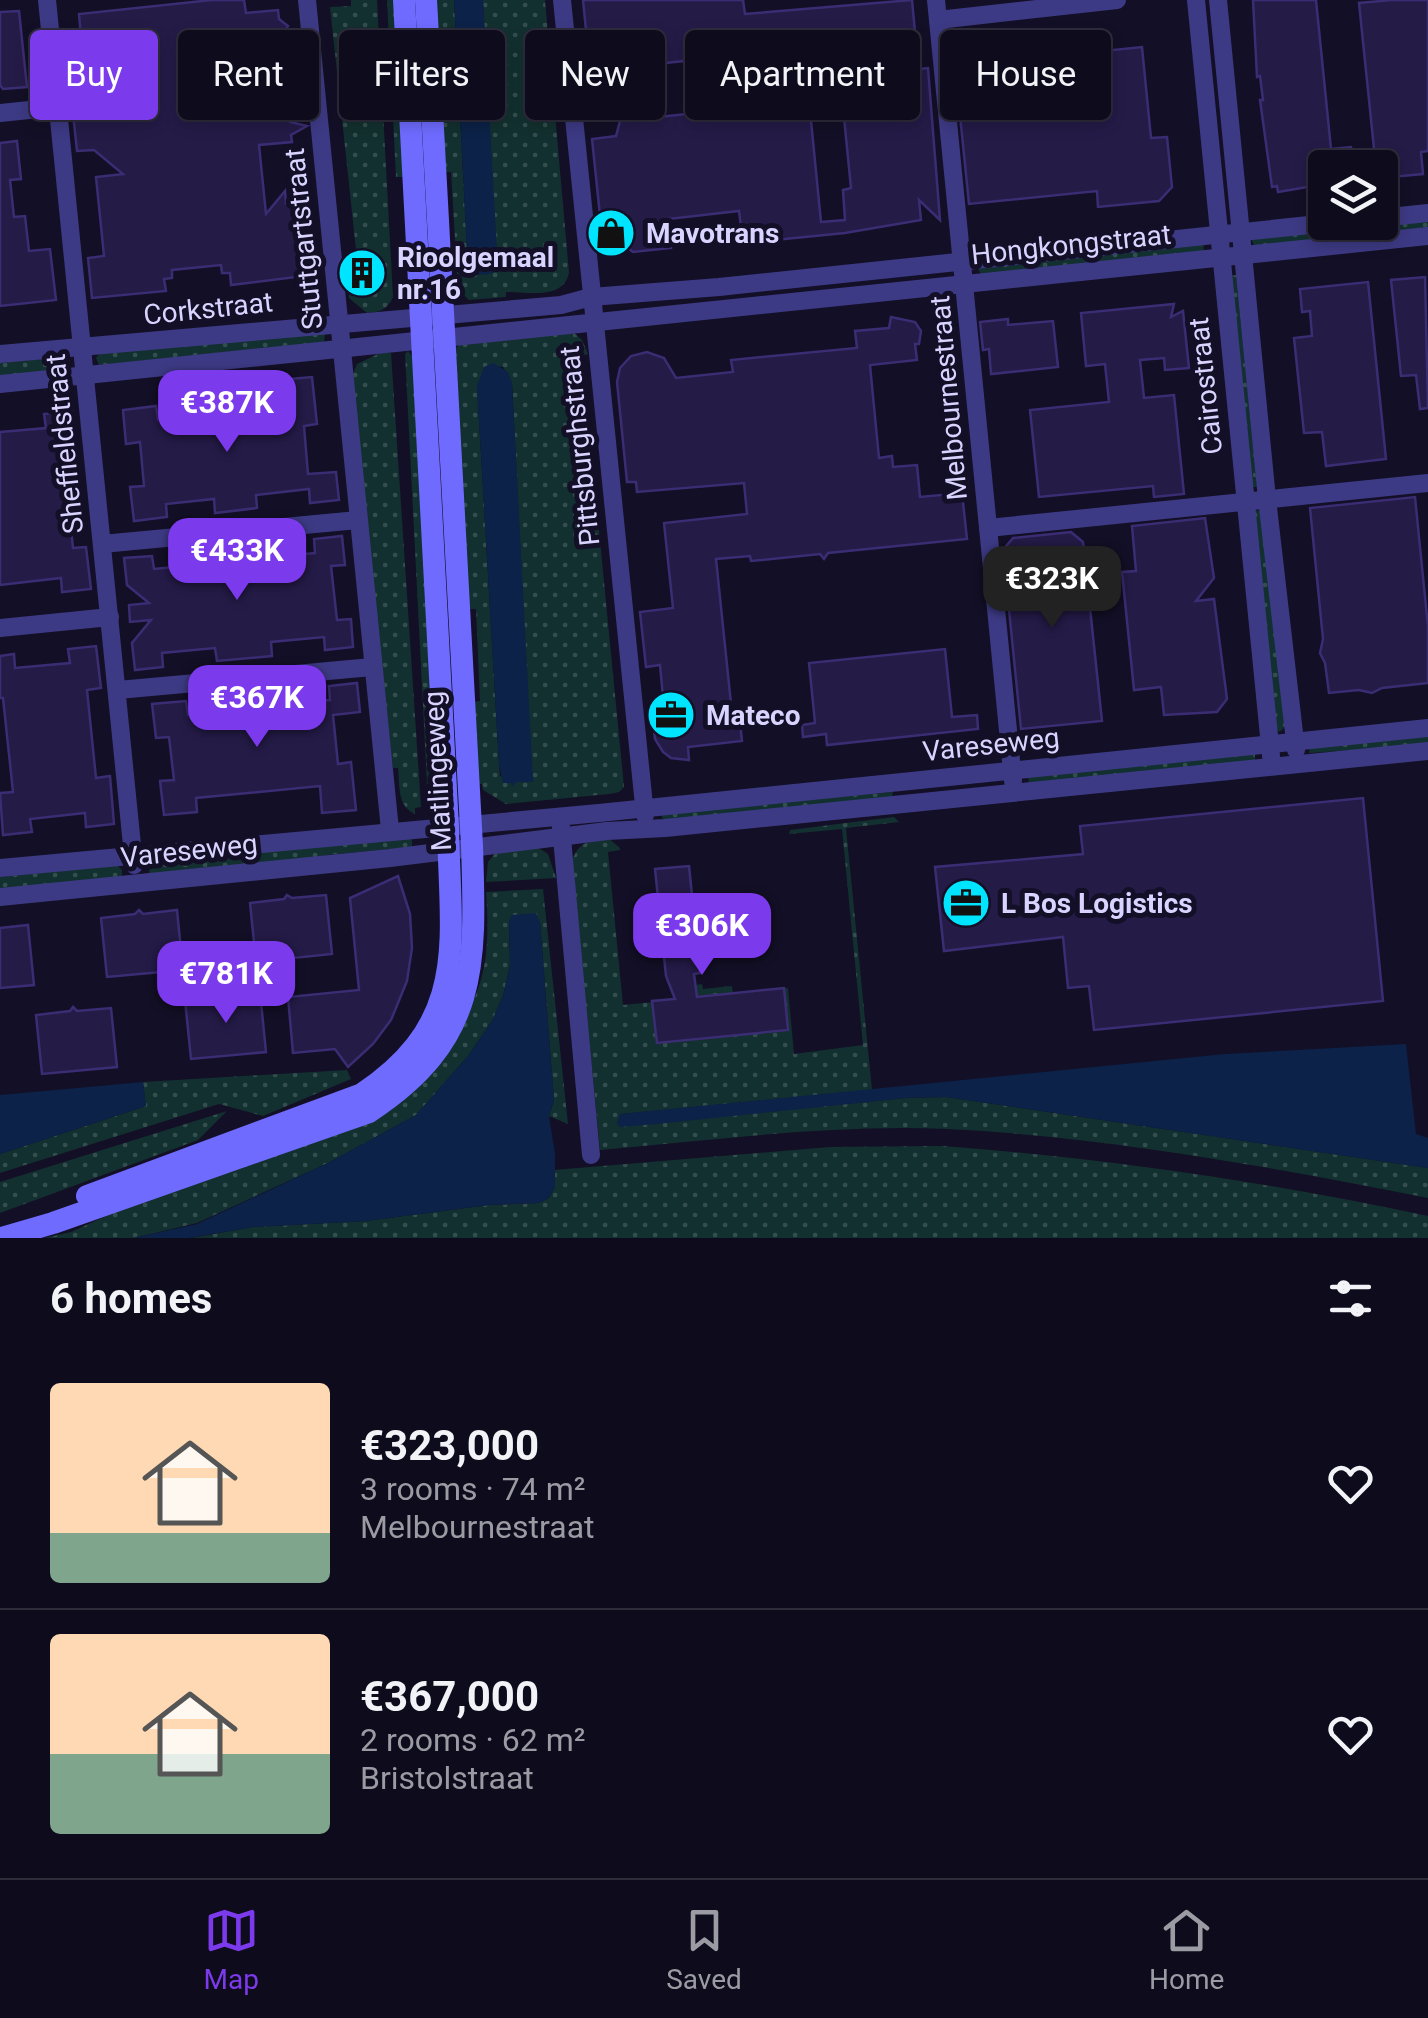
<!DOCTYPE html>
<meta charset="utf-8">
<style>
:root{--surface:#0e0b1c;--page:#1c1929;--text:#f1f3f6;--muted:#9b9ba3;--line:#2e2b3b;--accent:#7c3aed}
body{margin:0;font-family:Roboto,sans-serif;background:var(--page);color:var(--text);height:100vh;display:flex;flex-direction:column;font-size:38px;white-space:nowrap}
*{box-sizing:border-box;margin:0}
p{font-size:32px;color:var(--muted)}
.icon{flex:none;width:55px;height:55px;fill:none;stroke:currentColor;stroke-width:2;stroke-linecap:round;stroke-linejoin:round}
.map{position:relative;height:1238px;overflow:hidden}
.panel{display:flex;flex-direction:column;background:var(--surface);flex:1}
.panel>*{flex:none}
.guide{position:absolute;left:30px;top:30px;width:1370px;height:90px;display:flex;gap:20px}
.fabs{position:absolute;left:1308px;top:150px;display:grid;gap:20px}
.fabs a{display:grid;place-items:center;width:90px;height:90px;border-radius:10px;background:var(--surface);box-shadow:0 5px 15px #0003,0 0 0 2px var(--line);font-size:50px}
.price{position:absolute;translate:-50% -85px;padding:0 22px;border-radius:20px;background:var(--accent);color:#fff;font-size:32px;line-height:65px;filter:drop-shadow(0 2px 5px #0008)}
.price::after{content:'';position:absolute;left:50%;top:60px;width:30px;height:22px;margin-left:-15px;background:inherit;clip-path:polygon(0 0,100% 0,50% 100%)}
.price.active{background:#222;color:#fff}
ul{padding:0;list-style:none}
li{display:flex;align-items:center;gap:30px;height:250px;padding:0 50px}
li+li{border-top:2px solid var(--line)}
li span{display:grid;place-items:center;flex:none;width:280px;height:200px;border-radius:10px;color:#555}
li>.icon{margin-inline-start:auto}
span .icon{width:120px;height:120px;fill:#fffc;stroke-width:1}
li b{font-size:42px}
h2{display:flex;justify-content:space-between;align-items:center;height:120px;padding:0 50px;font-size:42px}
.pill{padding:0 35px;border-radius:10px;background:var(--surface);box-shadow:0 5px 15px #0003,0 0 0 2px var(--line);font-size:35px;line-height:90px}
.pill.active{background:var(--accent);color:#fff}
.tabs{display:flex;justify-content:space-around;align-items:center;height:140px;border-top:2px solid var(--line);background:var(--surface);font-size:28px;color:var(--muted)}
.tabs a{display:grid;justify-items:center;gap:5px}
.tabs .active{color:var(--accent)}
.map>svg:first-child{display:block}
.grass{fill:url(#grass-dots);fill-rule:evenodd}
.water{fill:#0c2248}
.building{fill:#241b47;stroke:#3b2d73;stroke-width:2.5}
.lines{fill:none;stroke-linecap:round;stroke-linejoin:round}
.street{stroke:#3d3a85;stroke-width:18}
.secondary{stroke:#6f6bff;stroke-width:22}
.labels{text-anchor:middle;stroke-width:10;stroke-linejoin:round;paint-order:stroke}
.poi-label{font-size:28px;font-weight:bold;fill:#d9d4ff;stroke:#130f26;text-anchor:start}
.street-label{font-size:28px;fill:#d9d4ff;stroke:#130f26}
</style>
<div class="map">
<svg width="1428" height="1238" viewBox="0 0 1428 1238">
<defs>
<pattern id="grass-dots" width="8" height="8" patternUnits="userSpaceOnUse" patternTransform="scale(2.5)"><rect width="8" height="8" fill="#12302f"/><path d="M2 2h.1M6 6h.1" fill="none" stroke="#344d4e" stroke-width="1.8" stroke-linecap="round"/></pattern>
</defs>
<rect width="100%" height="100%" fill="#130f26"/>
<g class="grass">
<path d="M351,0H377L393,297C387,310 380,312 367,313L349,298L345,261L357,259L330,7L351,6Z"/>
<path d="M387,0H399L407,177H396Z"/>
<path d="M429,0H454L468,270L477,275L497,270L483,0H545L569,273C563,300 529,292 506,292V297L469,300L458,290L451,172H440Z"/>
<path d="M1428,219V231L1254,246L1252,240L1257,236Z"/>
<path d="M1203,244L1204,250L1199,254L982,276L978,269Z"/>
<path d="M1236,275L1257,487H1251L1229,276Z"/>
<path d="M325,333L324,342L99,365L96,358L101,352Z"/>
<path d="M574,333L582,340L588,354L583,356L586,397L624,787L619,792L609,794L506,804L483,790L482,784H473V702L480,701L476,609H463L456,348L464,340ZM490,366L503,367L512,383L532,782H515L500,776L499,765L477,386Z"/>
<path d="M408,351L416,361L434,784H427L405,354Z"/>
<path d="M380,353H391L421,807L415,808V814C397,806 400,786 398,768H393L358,460L352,376L357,364Z"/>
<path d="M63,357L70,360L69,369L0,378V363Z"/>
<path d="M1254,510L1262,511L1285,726L1281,731L1276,732Z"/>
<path d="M1428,733V745L1309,753L1310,747Z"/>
<path d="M1255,753V762L1029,785L1028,776Z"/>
<path d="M893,792L892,797L663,821L661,813Z"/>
<path d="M894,817L899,822L846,828L872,1090L621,1114L617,1123L620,1126L906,1098L946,1097L1428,1168V1198C1270,1167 1109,1137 948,1129C832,1124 715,1140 600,1150L572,861C578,843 589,840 607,837L620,848V850L608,852L623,1005L696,998L695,985L702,984L703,989L732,986L733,994L788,988L794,1054L863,1045L842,829L789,834L790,830Z"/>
<path d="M412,837V847L327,855L301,862L150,875L149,872L152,861Z"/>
<path d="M537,847L548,854L556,878L486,882L488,862L496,852Z"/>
<path d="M117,865L122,870V878L0,892V877Z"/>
<path d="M543,889L568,1124L549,1116L554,1100L540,922L509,921L510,965L503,996L492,1021L468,1056L416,1115L330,1162L197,1223L134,1238H44L71,1232L119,1210L456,1035C487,982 490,953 486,892Z"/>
<path d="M347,1070L351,1079L263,1116L219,1104L0,1173V1154L146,1106L143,1082Z"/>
<path d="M227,1111L198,1140L0,1213V1182Z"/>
<path d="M942,1146C1106,1158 1268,1182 1428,1216V1238H191L253,1227L366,1221L489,1205L539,1203L549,1198L555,1187L554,1170L830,1147Z"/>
</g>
<g class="water">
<path d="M454,0H483L498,270C487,276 479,276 468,270Z"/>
<path d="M493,363L508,372L512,383L533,782H516L512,787L511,783H503L499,765L477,386L484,367Z"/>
<path d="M536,913L540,922L554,1100L549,1116L555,1154V1187L549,1198L539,1203L489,1205L366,1221L253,1227L189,1238H134L197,1224L330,1162L416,1115L468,1056L492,1021L503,996L510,965L509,921L512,915Z"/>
<path d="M1406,1044L1416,1134L1428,1138V1168L946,1097L906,1098L656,1124L620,1127L617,1123L620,1114L640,1112L1225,1054Z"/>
<path d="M143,1082L146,1106L0,1154V1095Z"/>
</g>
<g class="building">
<path d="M212,0H244L246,13L278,10L279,19L288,26L281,36L282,44L249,48L253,90L249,96L255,101L256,111L288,108L290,122L307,126L291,135L292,142L259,145L266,214L285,191L286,204L298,203L304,276L231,285L230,273H222L221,265L172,270V278L164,279L166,291L92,298L88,258L104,256L96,177L123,174L94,150L77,151L69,76L86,75L111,45L82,48L79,14Z"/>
<path d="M583,0H743L745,14L912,0L916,43L749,60L752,86L807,80L821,222L845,220L843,190L851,188L840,77L928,68L940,220L919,200L921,220L845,233L743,243L739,211L668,219L671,248L633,252L629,249L616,252L603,242L605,228L601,225L592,139L616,136L620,121L697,113L695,92L726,88L723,57L590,71Z"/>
<path d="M1253,0H1316L1331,149L1351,147L1353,168H1325V184L1278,192L1277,186L1272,187L1260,100H1263L1260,76L1257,77Z"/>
<path d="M1392,0H1428V151L1421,152L1423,174L1380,178V168H1376L1359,3Z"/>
<path d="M19,11L27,87L3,89L0,85V12Z"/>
<path d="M1142,47L1151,138L1167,137L1172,187L1159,201L1098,207L1097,191L969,204L955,66Z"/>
<path d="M17,141L21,179L10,180L14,217L25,216L29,251L50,249L56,300L0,306V143Z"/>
<path d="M1425,277L1428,408L1420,409L1416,375L1401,376L1391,280Z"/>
<path d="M1368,282L1386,459L1326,466L1322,432L1304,433L1294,338L1312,336L1310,311L1302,312L1300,289Z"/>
<path d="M1174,304L1171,317L1183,311L1189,368L1165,370L1164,358L1140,360L1144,398L1174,395L1184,494L1154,497L1153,486L1039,497L1030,410L1109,402L1105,364L1086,366L1081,313Z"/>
<path d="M891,317L915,322L921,331L919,344H915L917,360L870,365L879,458L892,456L893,467L917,465L920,497L962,493L967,539L828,553L824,559L820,554L751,561L750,556L716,559L733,723L740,722L742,741L688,747L689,760L671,758L663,752L655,739L651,709L664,708L660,665L646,667L640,612L673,608L664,523L747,514L744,483L637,492L636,482H627L617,382L620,368L631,356L647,352L664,358L676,378L733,372L731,360L857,348L855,331L889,328Z"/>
<path d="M1008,319V325L1053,321L1058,367L991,374L989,349L983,350L980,322Z"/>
<path d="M312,377L317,424L304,426L308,474L336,472L339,500L310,503L309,489L256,495L257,508L215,513L214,499L166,504L167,517L134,521L130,487L144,486L140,442L126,444L123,410L156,406L158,420L281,407L279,380Z"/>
<path d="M73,411L77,459L64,460L73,548L86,547L91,589L62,592L61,578L0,585V432L46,428L44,414Z"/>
<path d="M1415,497L1428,627V683L1382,688L1372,693L1359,690L1329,693L1325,663L1320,653L1323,639L1310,508Z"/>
<path d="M1205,518L1214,578L1196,601L1214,599L1227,699L1217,712L1164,715L1161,687L1134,690L1122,572L1136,571L1132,526Z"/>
<path d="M1071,532L1083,542L1102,721L1021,729L1003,550L1013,538Z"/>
<path d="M342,536L345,565L331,566L337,620L351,619L353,647L325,650L324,637L271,642L272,656L217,661L215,648L162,653L163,667L135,670L132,643L151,620L130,622L129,605L149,603L127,585L124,558L152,556L154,569L207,564L205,550L261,545L262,558L315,553L314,539Z"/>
<path d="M96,646L101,688L87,690L96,778L110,776L114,824L86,827L85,813L30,819L32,832L3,835L0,793L13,792L3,698H0V656L14,654L15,668L70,663L68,649Z"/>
<path d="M945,649L952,717L977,715L978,729L827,745L826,734L803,737L802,725L815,723L809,663Z"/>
<path d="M357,683L360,712L333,715L338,764L351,762L356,810L322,813L320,786L196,798L197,812L164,815L160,781L174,780L169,737L156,738L152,704L186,701L188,715L235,710L234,696L276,692L277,705L330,700L329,686Z"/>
<path d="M1363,798L1383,1001L1094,1030L1089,986L1068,988L1063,937L944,951L935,867L1083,854L1080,826Z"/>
<path d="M689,866L700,973L694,974L697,997L784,988L788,1030L657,1043L652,1001L675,999L666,976L655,869Z"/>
<path d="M398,876L410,914L412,948L407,981L391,1020L373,1044L348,1067L335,1049L293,1053L288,997L359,990L350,898Z"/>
<path d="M287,895L292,898L326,895L332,954L256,962L250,903L284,899Z"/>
<path d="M139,910L143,914L177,910L183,970L107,977L101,918L135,914Z"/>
<path d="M28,925L34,985L0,988V928Z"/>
<path d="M222,992L227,996L260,992L266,1052L191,1059L185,1000L219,997Z"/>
<path d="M73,1007L77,1011L111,1008L117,1067L42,1074L36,1015L70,1011Z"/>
</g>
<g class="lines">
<g class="street">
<path d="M47,0L134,865"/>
<path d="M307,0L390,830"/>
<path d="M562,0L645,815"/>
<path d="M936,0L1013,781"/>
<path d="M1196,0L1271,756"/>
<path d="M1218,0L1267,499L1296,750"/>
<path d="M938,20L1117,0"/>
<path d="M0,113L58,107"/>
<path d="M1380,218L1428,213"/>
<path d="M0,354L561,305L591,297L719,287L1338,222"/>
<path d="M0,384L1428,236"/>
<path d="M988,528L1428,483"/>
<path d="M102,544L358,520"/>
<path d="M0,628L110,617"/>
<path d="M118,690L372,667"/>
<path d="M561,827L591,1155"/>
<path d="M0,868L599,813L1428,728"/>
<path d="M0,897L390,858L607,831L665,828L1428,751"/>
</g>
<g class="secondary">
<path d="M87,1196L362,1094C471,1021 450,942 448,827L404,0"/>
<path d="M2,1238L53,1223L369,1112C479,1040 476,966 472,846L426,0"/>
</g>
</g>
<defs>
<g id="shop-disc" transform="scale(2.5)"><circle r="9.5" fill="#00e5ff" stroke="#130f26"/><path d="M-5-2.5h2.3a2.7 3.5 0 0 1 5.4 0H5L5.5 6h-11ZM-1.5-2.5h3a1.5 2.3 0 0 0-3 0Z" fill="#111"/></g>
<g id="building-disc" transform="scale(2.5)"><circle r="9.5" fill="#00e5ff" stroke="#130f26"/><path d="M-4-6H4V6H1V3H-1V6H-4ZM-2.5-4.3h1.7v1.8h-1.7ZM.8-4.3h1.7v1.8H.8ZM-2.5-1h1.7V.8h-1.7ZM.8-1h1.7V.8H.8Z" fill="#111"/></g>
<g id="office-disc" transform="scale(2.5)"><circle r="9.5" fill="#00e5ff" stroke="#130f26"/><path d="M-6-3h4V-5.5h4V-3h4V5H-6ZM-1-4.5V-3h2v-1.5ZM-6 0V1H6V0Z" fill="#111"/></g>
</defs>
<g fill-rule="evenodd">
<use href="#shop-disc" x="611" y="233"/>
<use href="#building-disc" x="362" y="273"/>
<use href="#office-disc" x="671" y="715"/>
<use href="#office-disc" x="966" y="903"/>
</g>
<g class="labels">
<g class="poi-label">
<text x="646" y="243">Mavotrans</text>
<text x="397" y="267">Rioolgemaal<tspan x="397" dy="32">nr.16</tspan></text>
<text x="706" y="725">Mateco</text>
<text x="1001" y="913">L Bos Logistics</text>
</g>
<g class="street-label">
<text transform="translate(303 239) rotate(-96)" y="10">Stuttgartstraat</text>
<text transform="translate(1071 244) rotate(-6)" y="10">Hongkongstraat</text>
<text transform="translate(208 308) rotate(-6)" y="10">Corkstraat</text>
<text transform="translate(1205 386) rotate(-96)" y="10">Cairostraat</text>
<text transform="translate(948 398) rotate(-95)" y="10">Melbournestraat</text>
<text transform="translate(64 444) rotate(-96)" y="10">Sheffieldstraat</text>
<text transform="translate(579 446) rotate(-96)" y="10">Pittsburghstraat</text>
<text transform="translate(991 744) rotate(-6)" y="10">Vareseweg</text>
<text transform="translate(437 771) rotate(-93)" y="10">Matlingeweg</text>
<text transform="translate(189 850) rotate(-6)" y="10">Vareseweg</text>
</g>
</g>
</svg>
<div class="fabs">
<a><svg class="icon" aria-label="layers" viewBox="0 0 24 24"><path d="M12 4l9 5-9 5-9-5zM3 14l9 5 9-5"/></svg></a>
</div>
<b class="price" style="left:227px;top:455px">€387K</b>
<b class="price" style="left:237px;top:603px">€433K</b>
<b class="price active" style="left:1052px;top:631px">€323K</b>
<b class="price" style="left:257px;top:750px">€367K</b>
<b class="price" style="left:702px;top:978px">€306K</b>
<b class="price" style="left:226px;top:1026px">€781K</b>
<div class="guide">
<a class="pill active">Buy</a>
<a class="pill">Rent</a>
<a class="pill">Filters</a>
<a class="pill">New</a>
<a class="pill">Apartment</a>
<a class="pill">House</a>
</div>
</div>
<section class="panel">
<h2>6 homes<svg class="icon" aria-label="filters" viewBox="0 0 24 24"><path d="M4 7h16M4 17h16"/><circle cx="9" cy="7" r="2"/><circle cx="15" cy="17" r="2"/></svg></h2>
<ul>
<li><span style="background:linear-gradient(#ffd9b3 75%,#7fa58c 0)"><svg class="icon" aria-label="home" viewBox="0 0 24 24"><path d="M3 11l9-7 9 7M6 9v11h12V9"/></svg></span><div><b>€323,000</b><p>3 rooms · 74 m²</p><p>Melbournestraat</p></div><svg class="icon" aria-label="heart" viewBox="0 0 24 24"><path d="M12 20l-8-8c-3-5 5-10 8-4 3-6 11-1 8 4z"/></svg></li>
<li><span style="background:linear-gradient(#ffd9b3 60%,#7fa58c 0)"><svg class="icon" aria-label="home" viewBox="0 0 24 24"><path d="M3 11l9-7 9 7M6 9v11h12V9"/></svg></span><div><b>€367,000</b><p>2 rooms · 62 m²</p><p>Bristolstraat</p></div><svg class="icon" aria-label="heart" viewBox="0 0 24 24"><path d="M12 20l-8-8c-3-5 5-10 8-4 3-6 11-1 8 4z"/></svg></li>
</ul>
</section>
<nav class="tabs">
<a class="active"><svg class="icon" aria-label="map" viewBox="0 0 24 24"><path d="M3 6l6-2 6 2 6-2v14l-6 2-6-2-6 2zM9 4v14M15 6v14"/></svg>Map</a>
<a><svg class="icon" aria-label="saved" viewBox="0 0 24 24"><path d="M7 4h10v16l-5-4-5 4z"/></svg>Saved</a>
<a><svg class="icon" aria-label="home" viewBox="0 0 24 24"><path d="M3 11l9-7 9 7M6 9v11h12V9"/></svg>Home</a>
</nav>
